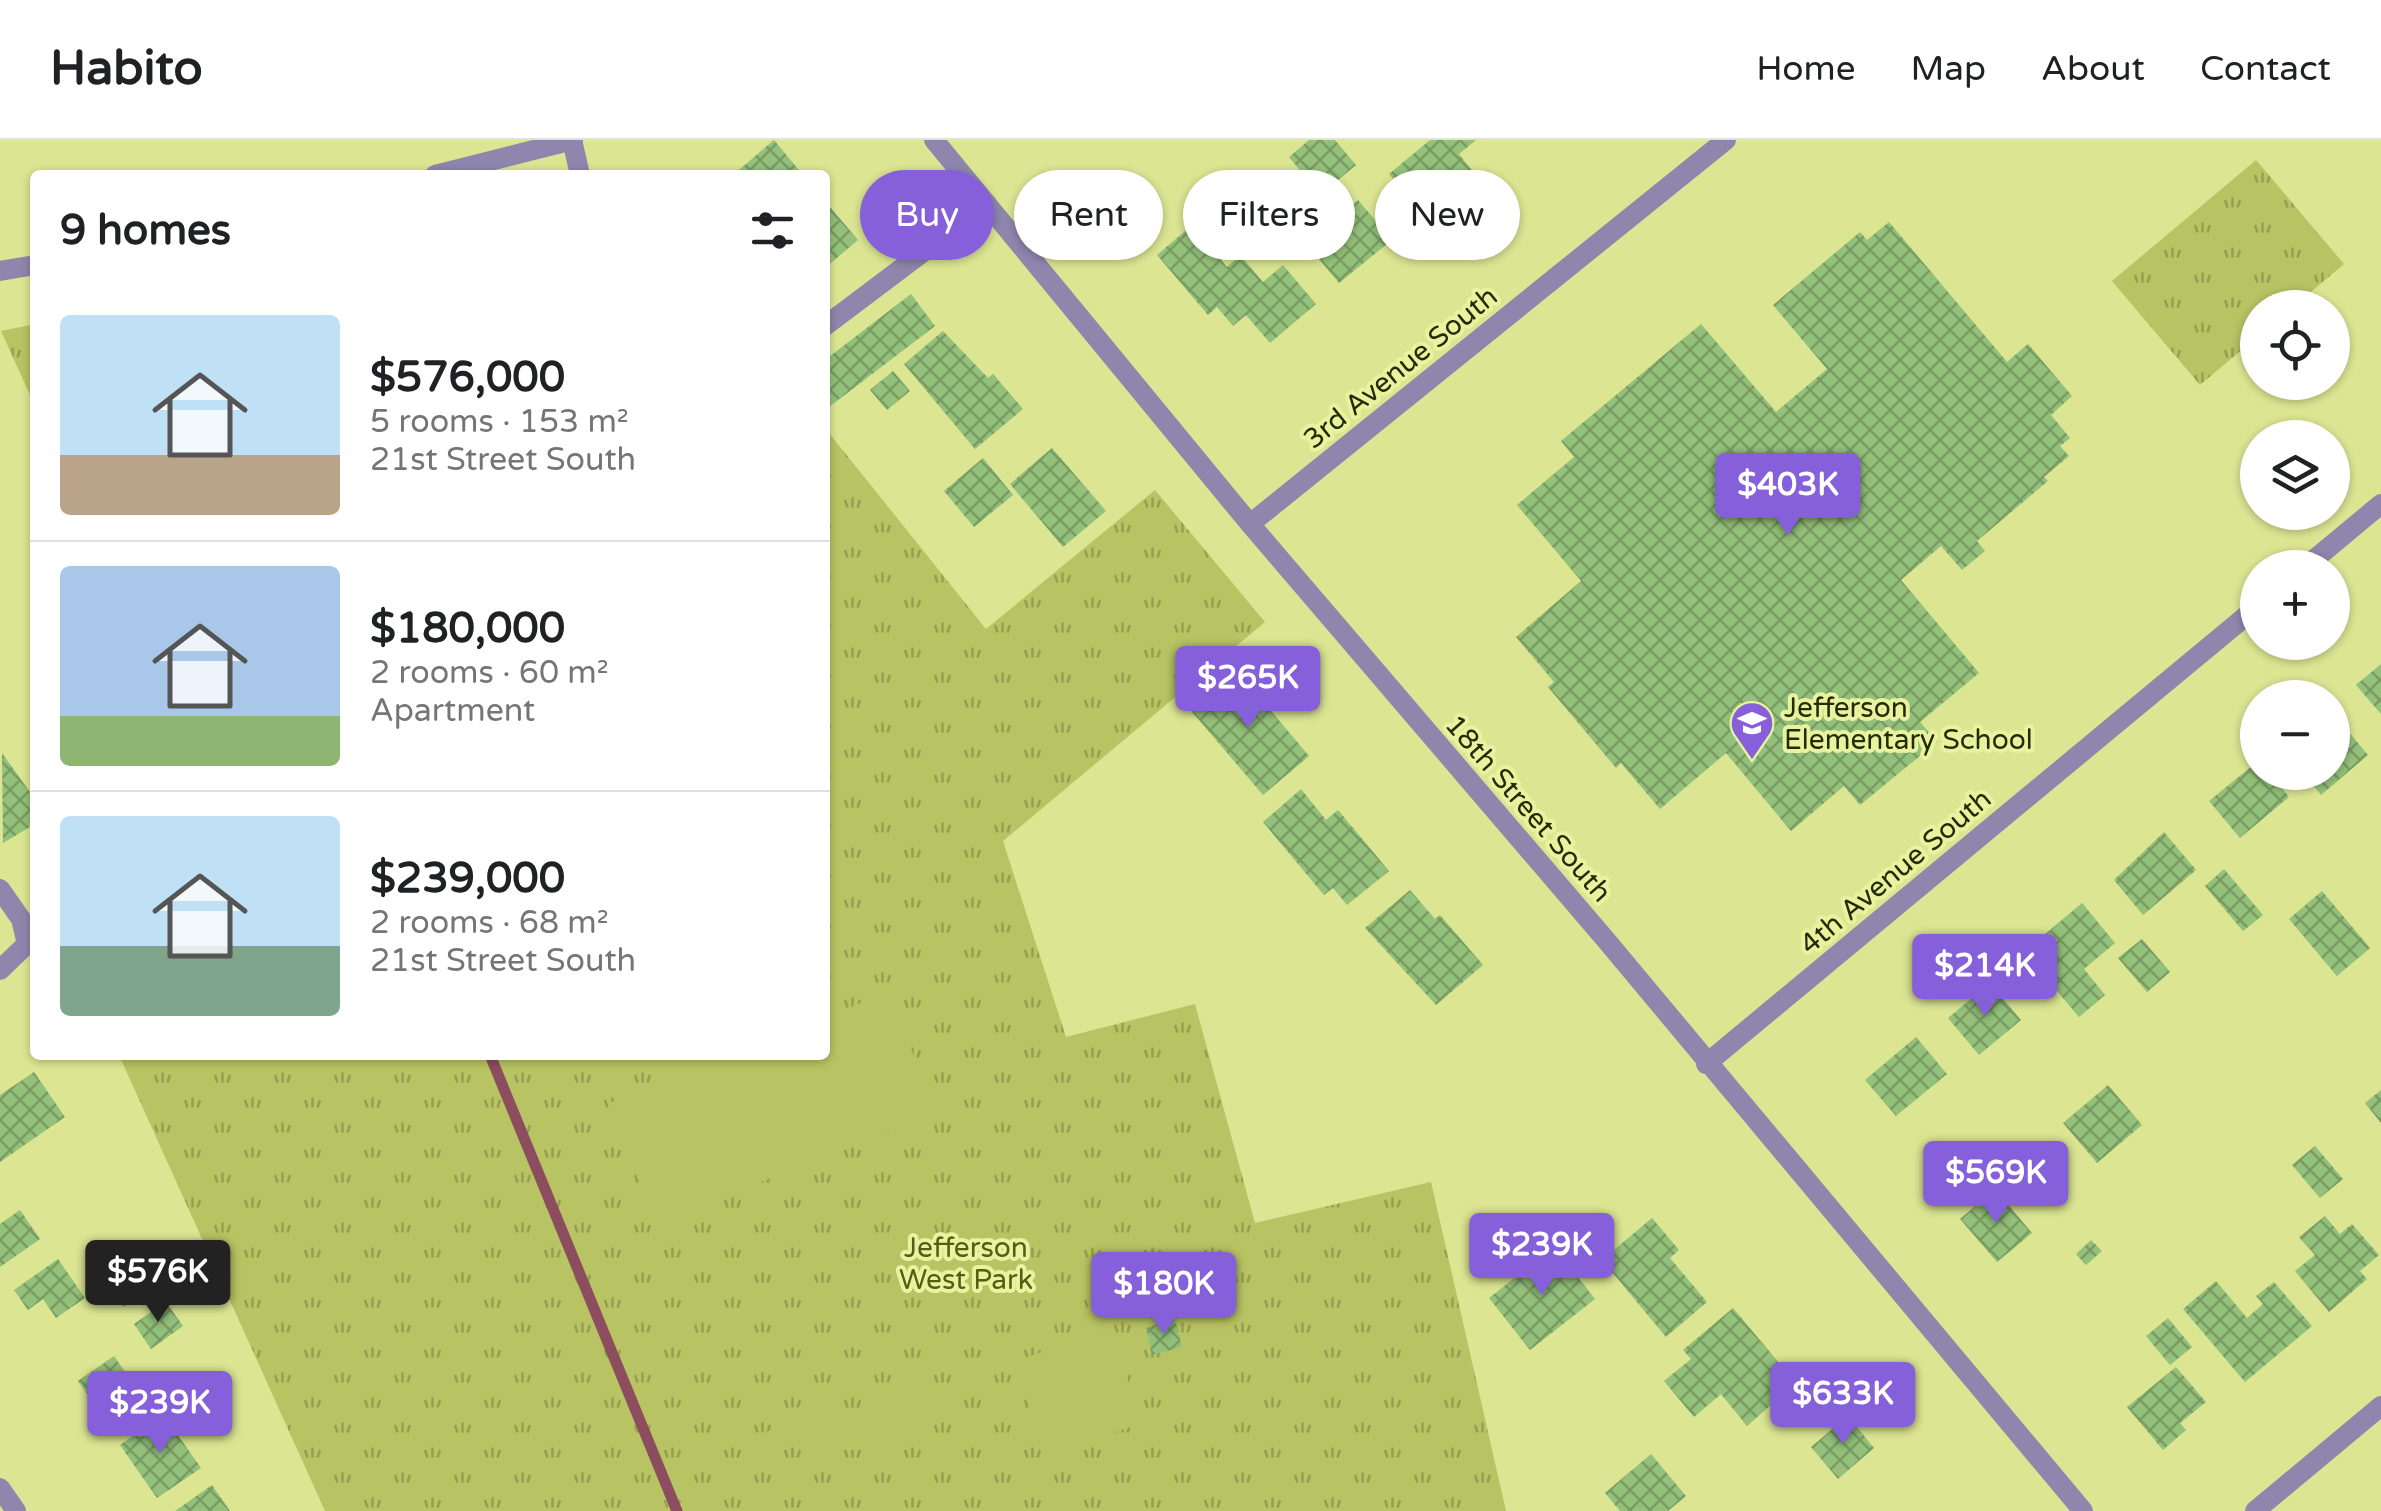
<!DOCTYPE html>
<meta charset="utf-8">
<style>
:root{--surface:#fff;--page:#f6f6f6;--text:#202124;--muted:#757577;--line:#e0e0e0;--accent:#8660db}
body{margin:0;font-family:"Varela Round",sans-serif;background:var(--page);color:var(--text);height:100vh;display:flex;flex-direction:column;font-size:38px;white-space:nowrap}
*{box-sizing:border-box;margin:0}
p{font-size:32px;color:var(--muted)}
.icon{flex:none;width:55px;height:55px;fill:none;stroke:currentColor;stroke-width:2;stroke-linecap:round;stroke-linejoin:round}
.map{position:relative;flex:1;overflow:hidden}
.drawer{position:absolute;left:30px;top:30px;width:800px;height:890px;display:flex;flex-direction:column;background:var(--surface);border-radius:10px;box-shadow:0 2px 8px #0004}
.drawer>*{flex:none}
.hud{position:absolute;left:860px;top:30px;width:950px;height:90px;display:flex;gap:20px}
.buttons{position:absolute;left:2240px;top:150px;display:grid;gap:20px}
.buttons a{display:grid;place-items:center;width:110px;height:110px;border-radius:50%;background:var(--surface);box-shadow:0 2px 8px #0004;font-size:50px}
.price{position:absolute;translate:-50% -85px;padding:0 22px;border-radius:10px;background:var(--accent);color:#fff;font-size:32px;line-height:65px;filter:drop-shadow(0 2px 5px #0008)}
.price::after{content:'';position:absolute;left:50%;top:60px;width:30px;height:22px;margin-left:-15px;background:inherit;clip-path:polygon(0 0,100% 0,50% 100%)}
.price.on{background:#222;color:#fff}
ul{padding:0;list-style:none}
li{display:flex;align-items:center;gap:30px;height:250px;padding:0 30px}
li+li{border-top:2px solid var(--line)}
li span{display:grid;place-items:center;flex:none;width:280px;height:200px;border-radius:10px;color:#555}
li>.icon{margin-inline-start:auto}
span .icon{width:120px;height:120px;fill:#fffc;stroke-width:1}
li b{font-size:42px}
h2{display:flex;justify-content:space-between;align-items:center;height:120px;padding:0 30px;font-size:42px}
.chip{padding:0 35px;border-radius:45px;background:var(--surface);box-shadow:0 2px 8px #0004;font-size:35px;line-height:90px}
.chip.on{background:var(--accent);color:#fff}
header{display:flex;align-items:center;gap:60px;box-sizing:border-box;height:140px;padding:0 50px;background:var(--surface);border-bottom:2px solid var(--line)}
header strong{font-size:48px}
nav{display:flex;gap:55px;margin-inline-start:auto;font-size:35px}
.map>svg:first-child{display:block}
.grass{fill:url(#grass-tufts)}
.pitch{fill:#b8c363}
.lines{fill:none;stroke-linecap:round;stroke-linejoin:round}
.stream{stroke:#8c4e5e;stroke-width:11}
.building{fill:url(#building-cross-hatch)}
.service{stroke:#8e86ac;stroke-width:20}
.minor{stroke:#8e86ac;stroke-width:20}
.tertiary{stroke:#8e86ac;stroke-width:20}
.labels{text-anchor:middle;stroke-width:8;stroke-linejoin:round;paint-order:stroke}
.street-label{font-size:28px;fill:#272a07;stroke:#e8f39f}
.poi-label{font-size:28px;fill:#272a07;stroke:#e8f39f;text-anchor:start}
.park-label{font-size:28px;fill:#555c13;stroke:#e8f39f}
</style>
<header>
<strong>Habito</strong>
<nav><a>Home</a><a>Map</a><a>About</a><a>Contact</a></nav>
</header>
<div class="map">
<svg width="2381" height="1371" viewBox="0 0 2381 1371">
<defs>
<pattern id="grass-tufts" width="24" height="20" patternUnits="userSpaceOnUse" patternTransform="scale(2.5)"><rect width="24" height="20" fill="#b8c363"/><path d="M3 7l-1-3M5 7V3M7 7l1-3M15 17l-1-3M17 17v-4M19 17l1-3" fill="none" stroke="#969f50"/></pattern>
<pattern id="building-cross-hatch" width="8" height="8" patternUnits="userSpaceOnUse" patternTransform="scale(2.5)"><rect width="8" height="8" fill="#93c07a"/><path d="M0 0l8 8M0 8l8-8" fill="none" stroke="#789c62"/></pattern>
</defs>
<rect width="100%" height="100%" fill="#dbe592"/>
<g class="grass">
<path d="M2256,20L2344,124L2293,167L2258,168L2257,197L2200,245L2112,141Z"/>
<path d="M35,184V266L1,191Z"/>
<path d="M825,288L986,489L1155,350L1265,482L1003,701L1066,897L1195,864L1255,1083L1431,1042L1506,1371H325L119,915H825Z"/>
</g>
<g class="pitch">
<path d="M893,850L932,975L657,1083L609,963L730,915H825V877Z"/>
<path d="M1111,1189L1142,1283L1047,1316L1015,1221Z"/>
<path d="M965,1239L973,1251L892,1299L853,1310L763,1304L764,1292L951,1248Z"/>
</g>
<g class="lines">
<path class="stream" d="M490,915L677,1371"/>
</g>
<g class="building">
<path d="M774,0L803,35H733Z"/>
<path d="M1309,0H1335L1356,25L1331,46L1343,59L1321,78L1307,61L1314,55L1307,47L1311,44L1289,17Z"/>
<path d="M1430,0H1476L1459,14L1474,33L1423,75L1389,34Z"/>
<path d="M1358,60L1392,100L1339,143L1308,106Z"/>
<path d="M825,61L858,100L825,128Z"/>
<path d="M1889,82L2007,222L2028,204L2072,256L2051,275L2070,298L2060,306L2069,316L2044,337L2048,341L1977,401L1985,411L1962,430L1941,406L1901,440L1979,533L1920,582L1937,602L1860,665L1844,646L1791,691L1726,613L1660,669L1621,623L1616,628L1548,547L1554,542L1516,497L1581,441L1517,365L1574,317L1561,301L1701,184L1776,272L1827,229L1773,165L1860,92L1867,100Z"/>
<path d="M1192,85L1227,127L1240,115L1263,142L1283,125L1316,164L1270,203L1246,175L1233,186L1217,167L1208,175L1157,115Z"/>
<path d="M911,154L935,186L825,270V220Z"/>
<path d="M943,191L988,238L993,234L1023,269L975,309L904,224Z"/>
<path d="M893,231L910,251L887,270L870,250Z"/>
<path d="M1052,308L1106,371L1063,407L1010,344Z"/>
<path d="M983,318L1013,355L974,387L944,351Z"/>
<path d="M2381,524V574L2356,545Z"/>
<path d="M1234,527L1309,616L1263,655L1187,566Z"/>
<path d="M2332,572L2368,615L2321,655L2302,632H2332Z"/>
<path d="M2,613L35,659V684L3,703Z"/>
<path d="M2258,621V632H2269L2289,657L2240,698L2209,661Z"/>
<path d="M1301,649L1326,680L1338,670L1389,731L1347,765L1333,748L1324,755L1263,682Z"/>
<path d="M2164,692L2196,730L2143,775L2114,740Z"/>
<path d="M2224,729L2263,775L2243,791L2205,746Z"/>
<path d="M1410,750L1435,779L1440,775L1483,825L1436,865L1365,788Z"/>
<path d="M2322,751L2370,808L2337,836L2289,779Z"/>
<path d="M2082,763L2115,803L2084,829L2105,855L2079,877L2024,812Z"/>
<path d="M2142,799L2170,832L2147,852L2118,818Z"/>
<path d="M1990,843L2021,880L1979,915L1948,878Z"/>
<path d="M1916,897L1947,934L1896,976L1865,940Z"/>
<path d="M34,932L65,977L0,1022V955Z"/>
<path d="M2108,945L2142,985L2097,1023L2063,983Z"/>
<path d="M2381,950V983L2365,963Z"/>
<path d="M2315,1006L2343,1039L2320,1058L2292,1025Z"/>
<path d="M1995,1049L2032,1093L1997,1122L1960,1079Z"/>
<path d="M20,1070L40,1099L0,1127V1084Z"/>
<path d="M2325,1076L2340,1094L2352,1084L2379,1115L2360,1131L2367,1139L2329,1172L2295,1131L2315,1115L2299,1097Z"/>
<path d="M1652,1078L1679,1110L1670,1118L1707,1162L1666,1197L1602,1120Z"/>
<path d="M2091,1100L2102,1111L2086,1125L2076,1114Z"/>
<path d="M138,1105L162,1140L123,1167L98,1132Z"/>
<path d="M1554,1107L1595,1159L1530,1210L1489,1158Z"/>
<path d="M58,1119L85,1158L56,1178L43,1159L28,1170L14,1150Z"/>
<path d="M2216,1141L2247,1178L2263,1164L2256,1156L2274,1142L2312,1186L2245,1242L2183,1169Z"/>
<path d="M166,1162L183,1186L151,1209L134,1184Z"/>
<path d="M1733,1168L1796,1243L1747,1286L1721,1254L1694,1277L1664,1241L1691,1219L1683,1210Z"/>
<path d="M1174,1178L1182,1207L1152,1215L1146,1188Z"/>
<path d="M2168,1178L2192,1207L2170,1225L2146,1196Z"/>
<path d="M114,1216L144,1259L108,1284L78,1241Z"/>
<path d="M2176,1227L2206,1262L2180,1283L2186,1290L2163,1310L2127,1267Z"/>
<path d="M163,1274L201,1328L157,1358L120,1305Z"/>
<path d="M1848,1276L1874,1308L1838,1339L1811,1307Z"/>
<path d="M1651,1314L1686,1356L1668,1371H1620L1605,1353Z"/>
<path d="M212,1345L230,1371H175Z"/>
</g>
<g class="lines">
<g class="service">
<path d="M572,0L580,35"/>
<path d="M825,186L987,64"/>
</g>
<g class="minor">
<path d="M934,0L1250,384L1606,800L2083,1371"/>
<path d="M435,35L573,0"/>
<path d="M0,131L35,125"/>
<path d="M1250,384L1726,0"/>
<path d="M2304,428L2381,364"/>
<path d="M0,749L21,779L27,804L0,830"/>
<path d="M1706,924L2258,466"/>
<path d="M0,1348L16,1371"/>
</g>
<path class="tertiary" d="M2255,1371L2381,1266"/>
</g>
<defs>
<g id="school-pin" transform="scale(2.25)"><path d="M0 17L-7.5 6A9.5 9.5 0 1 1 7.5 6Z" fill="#8660db" stroke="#e8f39f"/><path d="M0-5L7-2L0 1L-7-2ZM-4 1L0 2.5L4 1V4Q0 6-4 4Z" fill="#fff"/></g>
</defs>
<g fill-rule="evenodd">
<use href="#school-pin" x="1752" y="583"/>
</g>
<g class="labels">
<g class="street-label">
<text transform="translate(1400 227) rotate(-39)" y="10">3rd Avenue South</text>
<text transform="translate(1529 668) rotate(49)" y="10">18th Street South</text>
<text transform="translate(1895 731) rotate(-40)" y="10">4th Avenue South</text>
</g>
<g class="poi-label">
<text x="1784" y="577">Jefferson<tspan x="1784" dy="32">Elementary School</tspan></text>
</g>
<g class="park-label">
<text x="966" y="1117">Jefferson<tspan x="966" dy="32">West Park</tspan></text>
</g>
</g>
</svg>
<div class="buttons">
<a><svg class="icon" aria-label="locate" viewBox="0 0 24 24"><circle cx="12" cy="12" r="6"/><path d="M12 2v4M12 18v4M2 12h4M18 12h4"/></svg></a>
<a><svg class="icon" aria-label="layers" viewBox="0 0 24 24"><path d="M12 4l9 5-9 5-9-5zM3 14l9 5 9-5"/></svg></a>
<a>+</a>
<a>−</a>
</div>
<b class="price" style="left:1788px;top:398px">$403K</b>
<b class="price" style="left:1248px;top:591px">$265K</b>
<b class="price" style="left:1985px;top:879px">$214K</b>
<b class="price" style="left:1996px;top:1086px">$569K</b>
<b class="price" style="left:1542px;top:1158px">$239K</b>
<b class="price on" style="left:158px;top:1185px">$576K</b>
<b class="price" style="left:1164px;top:1197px">$180K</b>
<b class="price" style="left:1843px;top:1307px">$633K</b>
<b class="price" style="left:160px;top:1316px">$239K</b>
<div class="hud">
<a class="chip on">Buy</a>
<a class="chip">Rent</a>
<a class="chip">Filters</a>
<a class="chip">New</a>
</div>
<section class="drawer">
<h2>9 homes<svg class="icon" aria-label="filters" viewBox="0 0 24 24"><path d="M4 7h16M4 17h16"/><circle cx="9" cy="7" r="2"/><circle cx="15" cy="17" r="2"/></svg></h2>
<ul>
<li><span style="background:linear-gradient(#bfe0f5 70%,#b9a48a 0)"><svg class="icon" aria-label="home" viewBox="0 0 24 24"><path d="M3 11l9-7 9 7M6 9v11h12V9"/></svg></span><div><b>$576,000</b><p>5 rooms · 153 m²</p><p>21st Street South</p></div></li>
<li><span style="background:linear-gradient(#a9c7e8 75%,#8fb573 0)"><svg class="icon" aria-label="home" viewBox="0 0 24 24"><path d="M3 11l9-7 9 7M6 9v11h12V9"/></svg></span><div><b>$180,000</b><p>2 rooms · 60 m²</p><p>Apartment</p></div></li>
<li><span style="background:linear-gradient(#bfe0f5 65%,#7fa58c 0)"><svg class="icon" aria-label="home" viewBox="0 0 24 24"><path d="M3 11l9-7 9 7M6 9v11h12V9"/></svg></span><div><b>$239,000</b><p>2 rooms · 68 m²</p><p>21st Street South</p></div></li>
</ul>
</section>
</div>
